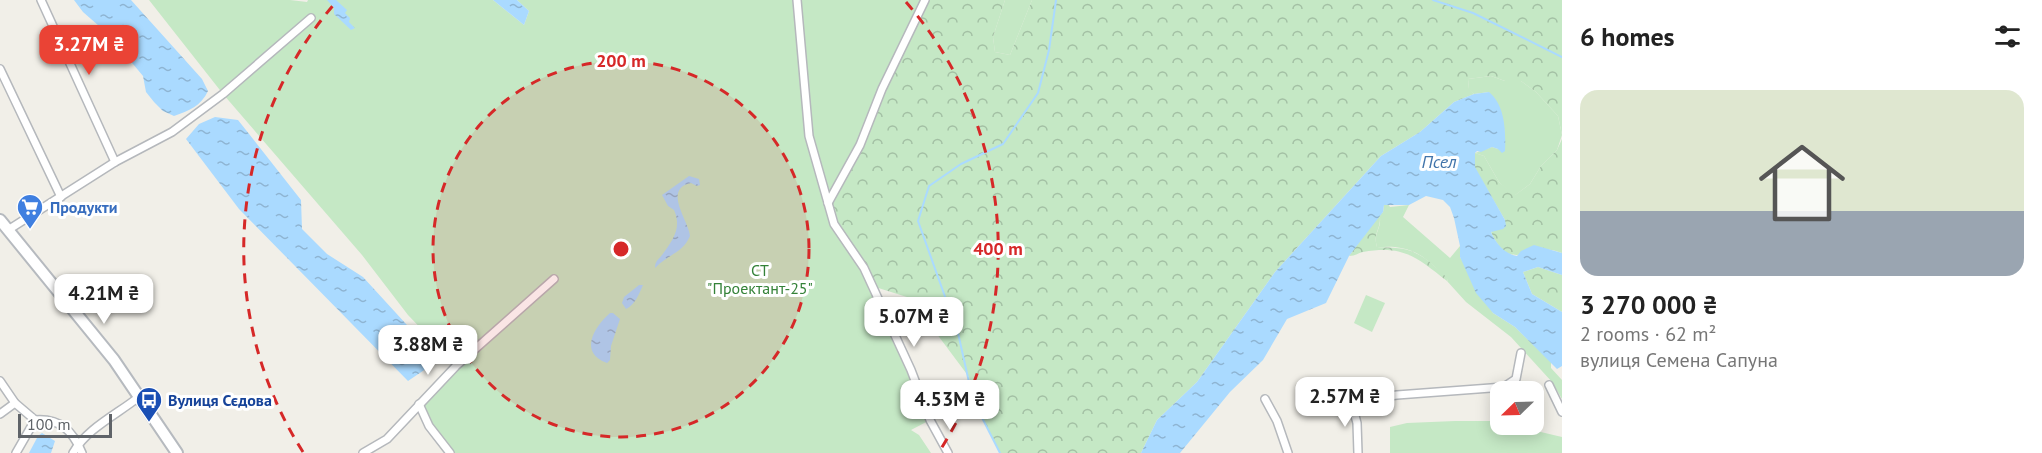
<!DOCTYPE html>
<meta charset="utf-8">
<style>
:root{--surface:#fff;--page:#f2f2f2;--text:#222;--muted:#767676;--line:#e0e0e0;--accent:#ea4335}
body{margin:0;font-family:"PT Sans",sans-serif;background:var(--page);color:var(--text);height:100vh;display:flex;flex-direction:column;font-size:22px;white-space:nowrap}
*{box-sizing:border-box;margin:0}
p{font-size:20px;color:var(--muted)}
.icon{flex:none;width:33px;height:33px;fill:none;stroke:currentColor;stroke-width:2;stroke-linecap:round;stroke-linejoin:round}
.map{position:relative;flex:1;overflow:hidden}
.panel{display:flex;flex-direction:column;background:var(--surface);width:480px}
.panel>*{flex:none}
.needle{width:39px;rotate:247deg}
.buttons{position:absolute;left:1490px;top:381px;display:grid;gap:12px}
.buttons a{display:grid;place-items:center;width:54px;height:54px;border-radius:12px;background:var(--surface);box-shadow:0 3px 15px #0003;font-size:30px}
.scale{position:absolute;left:18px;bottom:15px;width:94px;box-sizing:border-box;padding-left:6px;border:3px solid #5f6368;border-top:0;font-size:16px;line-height:21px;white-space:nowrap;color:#5f6368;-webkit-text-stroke:4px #fff;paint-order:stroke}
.price{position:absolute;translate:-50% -51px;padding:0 14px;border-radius:12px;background:#fff;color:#222;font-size:20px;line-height:39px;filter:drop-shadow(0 2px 3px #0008)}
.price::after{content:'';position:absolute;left:50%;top:36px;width:18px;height:14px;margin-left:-9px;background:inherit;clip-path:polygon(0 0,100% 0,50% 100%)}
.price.current{background:var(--accent);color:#fff}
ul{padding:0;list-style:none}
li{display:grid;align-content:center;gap:12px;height:318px;padding:0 18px}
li+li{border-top:2px solid var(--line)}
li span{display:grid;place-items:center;height:186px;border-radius:18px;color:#555}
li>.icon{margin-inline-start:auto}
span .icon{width:108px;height:108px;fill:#fffc;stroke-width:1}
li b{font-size:26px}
h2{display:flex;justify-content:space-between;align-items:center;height:72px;padding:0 18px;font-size:26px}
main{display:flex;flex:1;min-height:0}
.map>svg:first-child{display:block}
.green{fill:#c5e8c5}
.forest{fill:url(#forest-crowns)}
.water{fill:url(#water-ripples)}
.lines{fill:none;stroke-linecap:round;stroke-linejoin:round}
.stream{stroke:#aadaff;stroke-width:2}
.minor-casing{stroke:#b5b8bc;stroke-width:10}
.secondary-casing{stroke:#b6babf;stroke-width:14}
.minor{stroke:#fff;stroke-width:7}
.secondary{stroke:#fff;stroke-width:10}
.ring{fill:none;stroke:#d62828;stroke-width:3;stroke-dasharray:10 8}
.labels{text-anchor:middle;stroke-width:6;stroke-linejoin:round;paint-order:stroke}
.shop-label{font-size:16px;font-weight:bold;fill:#366cbe;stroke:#fff;text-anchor:start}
.park-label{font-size:16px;fill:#348238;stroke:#fff}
.transit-label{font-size:16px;font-weight:bold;fill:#164399;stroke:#fff;text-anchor:start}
.water-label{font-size:18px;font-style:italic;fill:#4174aa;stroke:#fff}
.centre{fill:#d62828;stroke:#fff;stroke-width:3}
.ring-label{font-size:18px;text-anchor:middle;font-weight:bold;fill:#d62828;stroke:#fff;stroke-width:6;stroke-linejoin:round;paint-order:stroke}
</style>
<main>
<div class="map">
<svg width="1562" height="453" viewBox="0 0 1562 453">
<defs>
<pattern id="forest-crowns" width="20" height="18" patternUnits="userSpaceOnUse" patternTransform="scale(1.5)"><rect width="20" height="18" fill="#c5e8c5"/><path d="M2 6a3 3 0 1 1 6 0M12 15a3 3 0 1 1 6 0" fill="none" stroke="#a3c0a4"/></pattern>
<pattern id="water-ripples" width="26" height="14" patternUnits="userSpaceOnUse" patternTransform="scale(1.5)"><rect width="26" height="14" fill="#aadaff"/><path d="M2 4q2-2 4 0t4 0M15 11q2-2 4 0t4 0" fill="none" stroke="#8eb4d2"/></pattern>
</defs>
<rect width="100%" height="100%" fill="#f1efe8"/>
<g class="green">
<path d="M149,0H290L307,2L308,0H493L524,25L529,11L517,0H925L864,268L930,420L911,430L919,435L931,453H450L429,426L419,404L456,365L408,315L362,255L223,94Z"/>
<path d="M1005,0H1032L1010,55L995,52L993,37Z"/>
<path d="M1491,76L1505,81H1521L1536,92L1558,116L1562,135L1557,150L1541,166L1530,184L1514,196L1499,182L1484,156L1475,153L1492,147L1498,149L1505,141L1504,129L1489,92L1474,94L1469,90L1468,79Z"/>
<path d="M1388,204L1390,207L1409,205L1403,217L1450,258L1460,246V257L1493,313L1515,327L1551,362V368L1562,380V399L1552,382L1511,337L1466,302L1447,281L1448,280C1434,266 1421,251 1401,248C1393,246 1384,247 1377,247C1373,233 1381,230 1380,218L1377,217L1383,212L1384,205Z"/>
<path d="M1366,295L1385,303L1372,332L1354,323Z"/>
<path d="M1455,421H1497L1500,422V424L1512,425L1562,437V453H1390V427L1407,423Z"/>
</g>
<g class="forest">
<path d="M925,0H1005L993,37L995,52L1010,55L1032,0H1562V135L1558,116L1536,92L1521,81H1505L1491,76L1468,79L1469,89L1474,94L1454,102L1420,132L1381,156L1275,272L1197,382L1157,420L1141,453H1000L973,400L969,377L910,298L872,286L834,224L828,203L860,145Z"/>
<path d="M1562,139V253C1557,252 1553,249 1548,250C1521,252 1507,267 1491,232L1505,220L1474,167L1475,153L1484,156L1499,182L1515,195L1530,184L1541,166L1557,150Z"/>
<path d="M1377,217L1380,218C1380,231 1373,233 1377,247C1401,248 1411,247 1431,263C1437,269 1444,273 1448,280L1447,281C1416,257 1404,245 1363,252C1358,253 1355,256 1349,256Z"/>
<path d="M1538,267L1562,275V312L1532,294L1523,272Z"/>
</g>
<g class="water">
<path d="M74,0H131L202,79L208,91C201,106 189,111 174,116L163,111L154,102L146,92L143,76L107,33L83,12Z"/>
<path d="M327,0H336L347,10L345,13L350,18L349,22L355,28L351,30L334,14V8Z"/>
<path d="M493,0H517L529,11L524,25Z"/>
<path d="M1489,92C1505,105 1506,131 1505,151L1502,153L1498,149L1492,147L1481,152L1477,151L1475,153V167L1505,220L1506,226L1503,229L1491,232C1496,244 1505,254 1517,256L1521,251L1534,245L1562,253V275L1538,267L1523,272L1532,294L1562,312V366L1557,369L1515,327L1493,313L1476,293L1460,257V246L1454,218L1450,207L1443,200L1426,196L1409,205H1384L1383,212L1349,256L1326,303L1287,319L1263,360L1230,392L1180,453H1141L1157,420L1197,382L1275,272L1381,156L1420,132L1454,102L1474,94Z"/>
<path d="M215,117L238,120L301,200L302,229L327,254L363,277L439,360L408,381L239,209L186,139L199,124Z"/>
<path d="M689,176L699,179L700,185L697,186L691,183C662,189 689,221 690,236C683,253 667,255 655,268C655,261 658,260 662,255C673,240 682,228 674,210L668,206L662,195Z"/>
<path d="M639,285H643C639,294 635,305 626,309L622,303L624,297Z"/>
<path d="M610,313H613L620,319L611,346L610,360L607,363C579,353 593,328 610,313Z"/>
<path d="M42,433L55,441L51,453H29L38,436Z"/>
</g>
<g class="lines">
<g class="stream">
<path d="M1433,0L1473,13L1562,57"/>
<path d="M1000,453L973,400L958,333L918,221L929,186L961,164L1003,144L1038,93L1049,50L1056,0"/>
</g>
<g class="minor-casing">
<g id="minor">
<path d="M41,0L115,162"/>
<path d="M797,0L809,136L834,224L864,268L911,370L930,420L948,453"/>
<path d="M0,69L61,197"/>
<path d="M828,203L860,145L882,89L925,0"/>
<path d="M8,230L115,162L172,132L223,94L311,18"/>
<path d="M0,381L15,403L35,420"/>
<path d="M1549,385L1562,412"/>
<path d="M1265,399L1277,421L1288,453"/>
<path d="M419,404L429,426L450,453"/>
<path d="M0,414L15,403"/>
<path d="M35,420C60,418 73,431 82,453"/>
<path d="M16,453L35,420"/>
<path d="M73,453C87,428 118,414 140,396"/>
<path d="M363,453L387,439L456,366L554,279"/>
<path d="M1358,453L1357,423L1351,401L1397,395L1504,387L1516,379L1521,353"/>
</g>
</g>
<g class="secondary-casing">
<path id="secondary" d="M0,220L114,360L177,453"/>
</g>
<use href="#minor" class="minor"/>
<use href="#secondary" class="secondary"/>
</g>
<circle cx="621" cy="249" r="188" fill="#d62828" fill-opacity=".12"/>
<g class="ring">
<circle cx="621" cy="249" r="188"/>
<path d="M303 452A377 377 0 0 1 336 2M906 2A377 377 0 0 1 939 452"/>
</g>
<defs>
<g id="supermarket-pin" transform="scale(1.35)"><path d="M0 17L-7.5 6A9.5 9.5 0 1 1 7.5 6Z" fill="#3f7fe0" stroke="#fff"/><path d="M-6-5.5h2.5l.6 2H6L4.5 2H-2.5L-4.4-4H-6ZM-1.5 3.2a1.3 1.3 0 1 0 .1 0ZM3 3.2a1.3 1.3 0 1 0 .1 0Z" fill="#fff"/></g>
<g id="bus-pin" transform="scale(1.35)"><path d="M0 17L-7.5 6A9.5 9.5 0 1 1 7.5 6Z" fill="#1a4fb4" stroke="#fff"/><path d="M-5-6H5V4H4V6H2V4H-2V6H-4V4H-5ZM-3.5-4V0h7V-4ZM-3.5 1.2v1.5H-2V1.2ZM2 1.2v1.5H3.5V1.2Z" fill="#fff"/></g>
</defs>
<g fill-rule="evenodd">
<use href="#supermarket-pin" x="30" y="207"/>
<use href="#bus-pin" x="149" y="400"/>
</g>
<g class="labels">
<g class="shop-label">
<text x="50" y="213">Продукти</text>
</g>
<g class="park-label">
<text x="760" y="276">СТ<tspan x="760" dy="18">"Проектант-25"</tspan></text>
</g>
<g class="transit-label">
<text x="168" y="406">Вулиця Сєдова</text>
</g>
<g class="water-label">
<text x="1439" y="168">Псел</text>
</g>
</g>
<circle cx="621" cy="249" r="9" class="centre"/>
<g class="ring-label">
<text x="621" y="67">200 m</text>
<text x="998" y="255">400 m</text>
</g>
</svg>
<div class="buttons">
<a><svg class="needle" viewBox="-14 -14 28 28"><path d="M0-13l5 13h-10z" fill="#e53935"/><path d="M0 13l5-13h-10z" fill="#767676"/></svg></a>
</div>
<div class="scale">100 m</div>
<b class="price current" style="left:89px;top:76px">3.27M ₴</b>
<b class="price" style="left:104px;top:325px">4.21M ₴</b>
<b class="price" style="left:914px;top:348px">5.07M ₴</b>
<b class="price" style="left:428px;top:376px">3.88M ₴</b>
<b class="price" style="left:1345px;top:428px">2.57M ₴</b>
<b class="price" style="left:950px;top:431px">4.53M ₴</b>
</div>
<section class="panel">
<h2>6 homes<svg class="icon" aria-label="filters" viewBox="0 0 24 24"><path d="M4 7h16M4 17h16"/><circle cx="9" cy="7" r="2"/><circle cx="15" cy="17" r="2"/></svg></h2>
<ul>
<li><span style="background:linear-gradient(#dfe7d0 65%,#9aa5b1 0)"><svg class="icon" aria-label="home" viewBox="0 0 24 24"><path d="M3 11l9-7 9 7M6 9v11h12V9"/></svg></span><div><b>3 270 000 ₴</b><p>2 rooms · 62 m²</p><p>вулиця Семена Сапуна</p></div></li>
</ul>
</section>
</main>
